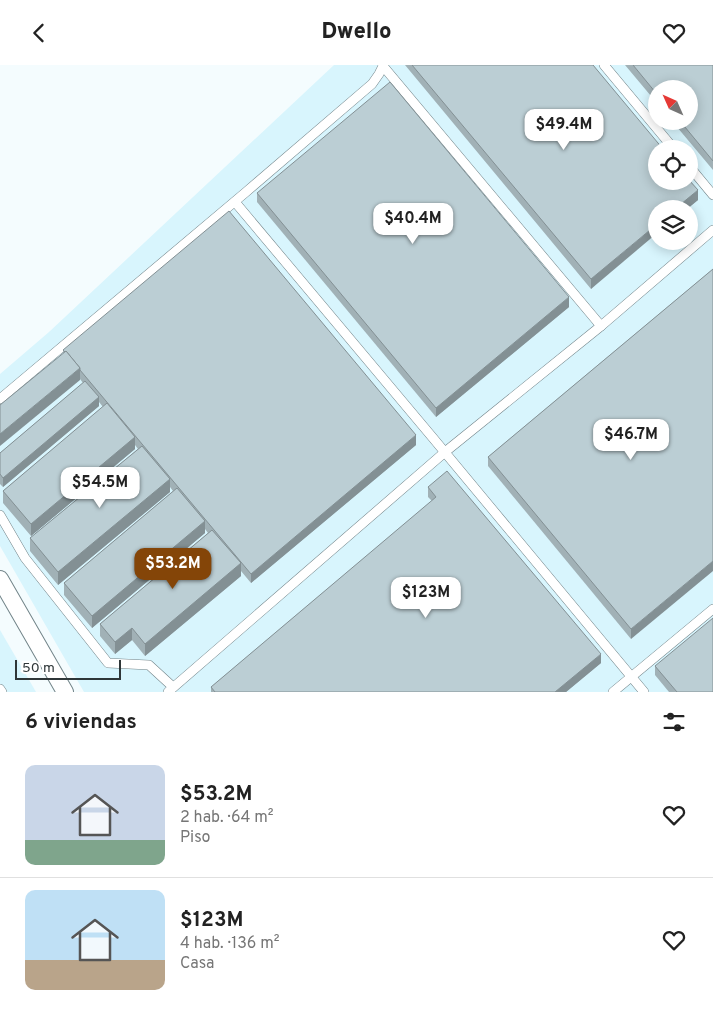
<!DOCTYPE html>
<html lang="es">
<meta charset="utf-8">
<style>
:root{--surface:#fff;--page:#f2f2f2;--text:#222;--muted:#767676;--line:#e0e0e0;--accent:#844508}
body{margin:0;font-family:Overpass,sans-serif;background:var(--page);color:var(--text);height:100vh;display:flex;flex-direction:column;font-size:19px;white-space:nowrap}
*{box-sizing:border-box;margin:0}
p{font-size:16px;color:var(--muted)}
.icon{flex:none;width:28px;height:28px;fill:none;stroke:currentColor;stroke-width:2;stroke-linecap:round;stroke-linejoin:round}
.map{position:relative;height:627px;overflow:hidden}
.sheet{display:flex;flex-direction:column;background:var(--surface);flex:1}
.sheet>*{flex:none}
.needle{width:32px;rotate:315deg}
.fabs{position:absolute;left:648px;top:15px;display:grid;gap:10px}
.fabs a{display:grid;place-items:center;width:50px;height:50px;border-radius:50%;background:var(--surface);box-shadow:0 2px 12px #0003;font-size:25px}
.scale{position:absolute;left:15px;bottom:12px;width:106px;box-sizing:border-box;padding-left:5px;border:2px solid #2e3638;border-top:0;font-size:14px;line-height:18px;white-space:nowrap;color:#2e3638;-webkit-text-stroke:4px #fff;paint-order:stroke}
.price{position:absolute;translate:-50% -42px;padding:0 11px;border-radius:10px;background:#fff;color:#222;font-size:16px;line-height:32px;filter:drop-shadow(0 1px 2px #0008)}
.price::after{content:'';position:absolute;left:50%;top:30px;width:15px;height:11px;margin-left:-8px;background:inherit;clip-path:polygon(0 0,100% 0,50% 100%)}
.price.on{background:var(--accent);color:#fff}
ul{padding:0;list-style:none}
li{display:flex;align-items:center;gap:15px;height:125px;padding:0 25px}
li+li{border-top:1px solid var(--line)}
li span{display:grid;place-items:center;flex:none;width:140px;height:100px;border-radius:10px;color:#555}
li>.icon{margin-inline-start:auto}
span .icon{width:60px;height:60px;fill:#fffc;stroke-width:1}
li b{font-size:21px}
h2{display:flex;justify-content:space-between;align-items:center;height:60px;padding:0 25px;font-size:21px}
header{display:flex;justify-content:space-between;align-items:center;height:65px;padding:0 25px;background:var(--surface);font-size:22px;font-weight:800}
.map>svg:first-child{display:block}
.built{fill:#d8f5fd;fill-rule:evenodd}
.lines{fill:none;stroke-linecap:round;stroke-linejoin:round}
.lane-casing{stroke:#728489;stroke-width:10}
.street-casing{stroke:#728489;stroke-width:18}
.lane{stroke:#fff;stroke-width:9}
.street{stroke:#fff;stroke-width:16}
.wall{fill:#a1b1b6}
.shaded-wall{fill:#839094}
.building{fill:#bbced4;stroke:#839094}
</style>
<header><svg class="icon" aria-label="back" viewBox="0 0 24 24"><path d="M15 5l-7 7 7 7"/></svg>Dwello<svg class="icon" aria-label="heart" viewBox="0 0 24 24"><path d="M12 20l-8-8c-3-5 5-10 8-4 3-6 11-1 8 4z"/></svg></header>
<div class="map">
<svg width="713" height="627" viewBox="0 0 713 627">
<rect width="100%" height="100%" fill="#f4fcfe"/>
<g class="built">
<path d="M334,0H713V627H84L0,481V309L49,267ZM656,24H689V56H656ZM656,84H689V116H656ZM656,144H689V176H656Z"/>
<path d="M0,565L36,627H0Z"/>
</g>
<g class="lines">
<g class="lane-casing">
<g id="lane">
<path d="M383,0V1L601,261"/>
<path d="M604,0L674,84"/>
<path d="M689,101L713,130"/>
<path d="M235,137L433,373L644,627"/>
<path d="M0,334L246,127L372,19L379,9L383,1"/>
<path d="M0,450L25,493L108,598L149,600L173,622"/>
<path d="M0,624L2,627"/>
<path d="M168,627L445,387L601,261L713,165"/>
<path d="M613,627L713,544"/>
</g>
</g>
<g class="street-casing">
<path id="street" d="M0,514L65,627"/>
</g>
<use href="#lane" class="lane"/>
<use href="#street" class="street"/>
</g>
<g class="wall">
<path d="M405,0H593L698,135L687,144H656L591,224Z"/>
<path d="M625,0H713V105L672,56H689L656,24V37Z"/>
<path d="M257,128L569,242L436,352L257,137Z"/>
<path d="M713,204L631,574L488,401V392Z"/>
<path d="M63,285L416,380L251,518L241,506V511L145,591L132,575L115,589L100,571V559L208,468L205,464V468L92,563L64,530V518L173,426L170,422V427L58,520L30,486V473L138,384L135,380V384L31,471L3,438V426L103,342L99,337V341L3,422L0,419V388L83,318L80,314V315L63,288Z"/>
<path d="M428,422L601,598L566,627H211V622L432,436L428,432Z"/>
<path d="M655,601L713,627H669L655,610Z"/>
</g>
<g class="shaded-wall">
<path d="M698,125V135L687,144H675Z"/>
<path d="M656,160V169L591,224V214Z"/>
<path d="M569,232V242L436,352V343Z"/>
<path d="M80,303V315L0,381V369Z"/>
<path d="M99,332V341L3,422V413Z"/>
<path d="M416,370V380L251,518V509Z"/>
<path d="M135,372V384L31,471V459Z"/>
<path d="M170,414V427L58,520V507Z"/>
<path d="M205,456V468L92,563V551Z"/>
<path d="M713,496V506L631,574V564Z"/>
<path d="M241,498V511L145,591V579Z"/>
<path d="M132,563V575L115,589V577Z"/>
<path d="M601,589V598L566,627H555Z"/>
</g>
<g class="building">
<path d="M412,0H593L663,84H656V116H689V115L698,125L675,144H656V160L591,214Z"/>
<path d="M633,0H713V96L680,56H689V24H656V28Z"/>
<path d="M390,17L569,232L436,343L257,128Z"/>
<path d="M229,146L416,370L251,509L80,305V303L66,286L65,287L63,285Z"/>
<path d="M713,204V496L631,564L488,392Z"/>
<path d="M66,286L80,303L0,369V340Z"/>
<path d="M85,316L99,332L3,413L0,409V388Z"/>
<path d="M107,338L135,372L31,459L3,426Z"/>
<path d="M142,381L170,414L58,507L30,473Z"/>
<path d="M447,406L601,589L555,627H215L211,622L436,432L428,422Z"/>
<path d="M177,423L205,456L92,551L64,518Z"/>
<path d="M212,465L241,498L145,579L132,563L115,577L100,559Z"/>
<path d="M713,553V627H677L655,601Z"/>
</g>
</svg>
<div class="fabs">
<a><svg class="needle" viewBox="-14 -14 28 28"><path d="M0-13l5 13h-10z" fill="#e53935"/><path d="M0 13l5-13h-10z" fill="#767676"/></svg></a>
<a><svg class="icon" aria-label="locate" viewBox="0 0 24 24"><circle cx="12" cy="12" r="6"/><path d="M12 2v4M12 18v4M2 12h4M18 12h4"/></svg></a>
<a><svg class="icon" aria-label="layers" viewBox="0 0 24 24"><path d="M12 4l9 5-9 5-9-5zM3 14l9 5 9-5"/></svg></a>
</div>
<div class="scale">50 m</div>
<b class="price" style="left:564px;top:86px">$49.4M</b>
<b class="price" style="left:413px;top:180px">$40.4M</b>
<b class="price" style="left:631px;top:396px">$46.7M</b>
<b class="price" style="left:100px;top:444px">$54.5M</b>
<b class="price on" style="left:173px;top:525px">$53.2M</b>
<b class="price" style="left:426px;top:554px">$123M</b>
</div>
<section class="sheet">
<h2>6 viviendas<svg class="icon" aria-label="filters" viewBox="0 0 24 24"><path d="M4 7h16M4 17h16"/><circle cx="9" cy="7" r="2"/><circle cx="15" cy="17" r="2"/></svg></h2>
<ul>
<li><span style="background:linear-gradient(#c9d6e8 75%,#7fa58c 0)"><svg class="icon" aria-label="home" viewBox="0 0 24 24"><path d="M3 11l9-7 9 7M6 9v11h12V9"/></svg></span><div><b>$53.2M</b><p>2 hab. · 64 m²</p><p>Piso</p></div><svg class="icon" aria-label="heart" viewBox="0 0 24 24"><path d="M12 20l-8-8c-3-5 5-10 8-4 3-6 11-1 8 4z"/></svg></li>
<li><span style="background:linear-gradient(#bfe0f5 70%,#b9a48a 0)"><svg class="icon" aria-label="home" viewBox="0 0 24 24"><path d="M3 11l9-7 9 7M6 9v11h12V9"/></svg></span><div><b>$123M</b><p>4 hab. · 136 m²</p><p>Casa</p></div><svg class="icon" aria-label="heart" viewBox="0 0 24 24"><path d="M12 20l-8-8c-3-5 5-10 8-4 3-6 11-1 8 4z"/></svg></li>
</ul>
</section>
